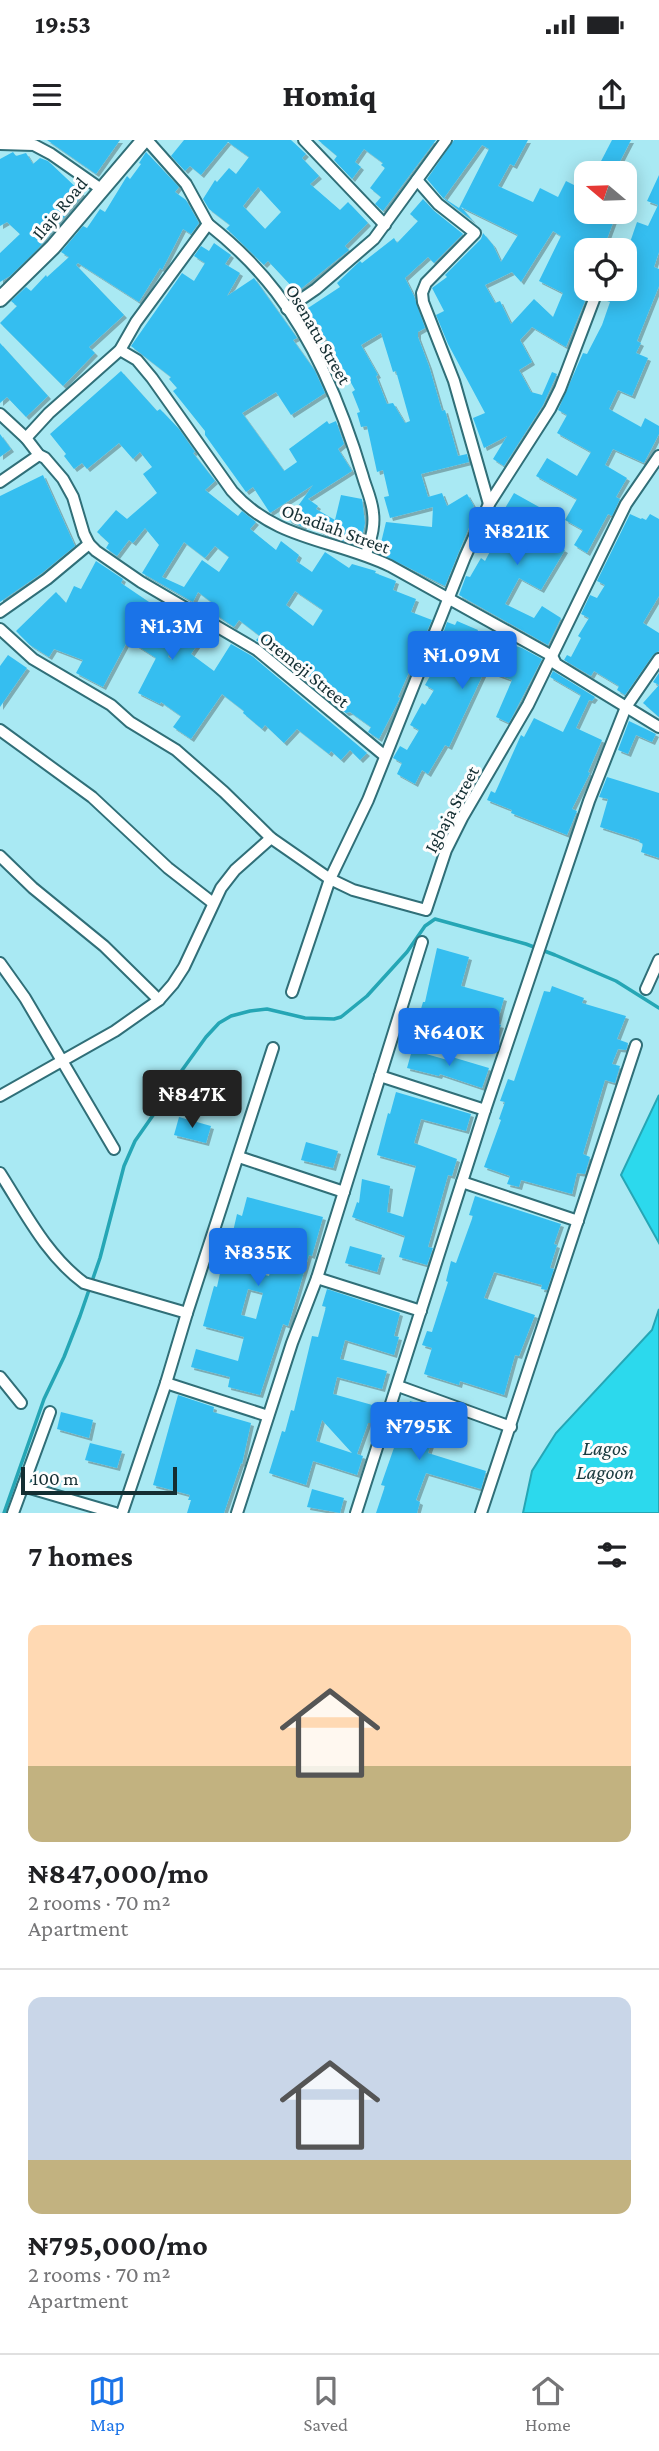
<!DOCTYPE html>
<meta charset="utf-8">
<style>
:root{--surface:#fff;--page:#f2f2f2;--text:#202124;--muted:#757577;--line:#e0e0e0;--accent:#1a73e8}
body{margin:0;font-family:"Crimson Pro",serif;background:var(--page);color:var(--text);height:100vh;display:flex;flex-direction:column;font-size:26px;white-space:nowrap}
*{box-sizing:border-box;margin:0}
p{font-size:23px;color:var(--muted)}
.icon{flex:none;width:38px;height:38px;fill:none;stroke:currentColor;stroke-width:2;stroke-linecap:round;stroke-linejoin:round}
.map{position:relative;height:1373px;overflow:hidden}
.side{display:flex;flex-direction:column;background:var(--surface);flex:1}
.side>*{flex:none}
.needle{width:46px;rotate:289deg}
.buttons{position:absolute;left:574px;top:21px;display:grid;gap:14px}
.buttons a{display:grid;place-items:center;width:63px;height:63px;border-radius:14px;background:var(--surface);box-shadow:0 4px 18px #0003;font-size:35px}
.scale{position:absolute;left:21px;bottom:18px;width:156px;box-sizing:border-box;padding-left:7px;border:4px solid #142e32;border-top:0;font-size:19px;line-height:24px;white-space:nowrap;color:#142e32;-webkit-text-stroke:5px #fdfdfd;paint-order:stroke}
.price{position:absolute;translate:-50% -60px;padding:0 16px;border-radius:7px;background:var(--accent);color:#fff;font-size:23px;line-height:46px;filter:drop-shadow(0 2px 4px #0008)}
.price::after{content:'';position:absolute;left:50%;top:42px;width:21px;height:16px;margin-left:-10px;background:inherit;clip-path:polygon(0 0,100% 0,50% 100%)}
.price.selected{background:#222;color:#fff}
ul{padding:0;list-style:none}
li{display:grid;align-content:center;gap:14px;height:371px;padding:0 28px}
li+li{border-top:2px solid var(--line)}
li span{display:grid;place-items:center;height:217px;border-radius:14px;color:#555}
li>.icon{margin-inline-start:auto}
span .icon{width:126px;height:126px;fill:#fffc;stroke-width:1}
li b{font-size:30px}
h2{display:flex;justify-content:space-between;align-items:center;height:84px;padding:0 28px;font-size:30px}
.status{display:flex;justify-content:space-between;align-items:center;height:49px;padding:0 35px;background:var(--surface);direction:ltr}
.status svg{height:19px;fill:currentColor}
header{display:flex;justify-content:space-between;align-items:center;height:91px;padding:0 28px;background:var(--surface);font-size:32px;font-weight:800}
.tabs{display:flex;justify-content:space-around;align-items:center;height:98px;border-top:2px solid var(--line);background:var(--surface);font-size:19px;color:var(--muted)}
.tabs a{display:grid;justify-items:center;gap:4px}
.tabs .selected{color:var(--accent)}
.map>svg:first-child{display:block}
.water{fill:#2cd9ed;stroke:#25a6b5;stroke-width:2}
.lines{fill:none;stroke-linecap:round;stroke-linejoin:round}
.stream{stroke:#25a6b5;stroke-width:3.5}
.building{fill:#36bef0;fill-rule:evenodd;filter:url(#shadow)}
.minor-casing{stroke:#306f78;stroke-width:14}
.tertiary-casing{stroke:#306f78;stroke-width:18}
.minor{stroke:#fff;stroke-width:10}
.tertiary{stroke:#fff;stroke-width:14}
.labels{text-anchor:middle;stroke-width:6;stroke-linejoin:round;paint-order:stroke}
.street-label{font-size:19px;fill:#142e32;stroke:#fdfdfd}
.water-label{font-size:21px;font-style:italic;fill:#1a3b3f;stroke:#fdfdfd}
</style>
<div class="status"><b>19:53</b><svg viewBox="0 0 49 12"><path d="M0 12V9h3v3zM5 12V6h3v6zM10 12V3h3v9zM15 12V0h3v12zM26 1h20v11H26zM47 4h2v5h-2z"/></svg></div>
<header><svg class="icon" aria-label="menu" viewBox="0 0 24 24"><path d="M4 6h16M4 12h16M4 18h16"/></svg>Homiq<svg class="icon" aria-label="share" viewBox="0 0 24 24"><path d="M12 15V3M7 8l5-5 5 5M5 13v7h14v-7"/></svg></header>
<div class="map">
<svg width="659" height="1373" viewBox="0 0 659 1373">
<defs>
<filter id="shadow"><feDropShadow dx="3" dy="3" stdDeviation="0" flood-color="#0004"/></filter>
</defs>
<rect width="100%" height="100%" fill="#a9e9f3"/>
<g class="water">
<path d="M659,955V1103L621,1035Z"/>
<path d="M659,1169V1373H523L532,1331L556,1293L652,1190Z"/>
</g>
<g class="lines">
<path class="stream" d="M4,1373L44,1259L64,1217L80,1176L100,1118L124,1026L135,1001L156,971L167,951L206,897L219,883L231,876L250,871L267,869L305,878L334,879L341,877L367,856L407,812L425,786L435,779L526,804L555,815L616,841L659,868"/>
</g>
<g class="building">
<path d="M47,0H120L96,34Z"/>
<path d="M184,0H291L306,14L302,18L319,36L310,44L340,70L348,62L368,83L345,106L349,110L297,152L268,121L264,125L228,90L226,89L230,85L209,69L203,59L215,40L217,42L229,28L236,34L249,17L228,2L201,35L190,26L185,31L171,16ZM258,47L281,72L265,89L243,66Z"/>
<path d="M318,0H436L383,71L375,64L381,57L370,48L385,28L381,25L383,23L364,9L355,22L361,27L352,39L334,20L337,16Z"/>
<path d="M454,0H528L514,26L510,24L498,46L533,62L540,48L558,57L566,41L586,51V72H610L607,77L614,80L603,110H586V149H590L566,207L532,187L520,200L532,222L519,230L531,252L542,255L552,232L557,234L543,265L504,326L493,319L507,296L484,308L473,278L485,273L448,204L436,175L444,171L432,148L447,137L445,135L481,99L483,93L493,105L501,122L518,95L461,67L473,81L443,58L427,39ZM482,5L489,9L459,68L444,58ZM553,91L561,96L539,141L563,153L553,177L534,159L511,184L500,161L495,163L485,145L512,132L521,142Z"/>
<path d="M612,0H631L614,33L599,25Z"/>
<path d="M13,12L16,16L26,13L33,24L40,18L48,21L83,54L37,110L10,136L0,142V113L20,94L7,82L0,86V19Z"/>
<path d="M146,12L179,47L175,52L186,60L199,83L191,94L183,89L162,130L160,128L139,162L78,123L76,125L124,175L89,207L95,213L63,246L0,183L17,166L11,161L26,147L31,151L46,135L47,137L69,117L61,112L83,86L87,88L100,69L105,72L127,36L130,39L141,24L139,23Z"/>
<path d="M659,35V112L654,127L659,129V146L637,201L641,203L636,213L648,218L632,256L618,250L609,269L641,287L645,278L659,286V294L644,323L613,309L605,325L627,338L616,357L620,359L612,376L608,374L587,413L574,405L583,390L565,380L577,359L536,336L547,318L577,336L591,312L557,293L567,275L558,270L583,213L587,214L602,185L610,162L607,161L612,149H625V117L637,82L648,86L658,65L647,61Z"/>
<path d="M423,59L433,70L463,94L434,123L428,117L405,138L414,156L425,188L418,192V197L429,226L442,271L445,270L458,316L467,314L469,322L421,334L428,357L442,353L447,366L467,354L474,366L470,372L474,375L445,446L375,411L377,405L379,411L386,382L432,387L433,367L390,378L384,357L389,356L383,330L377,332L367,286L361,287L357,273L360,272L352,252L355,250L326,198L322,201L302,172L340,147L337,143L360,121L362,123L394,98L397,103L418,81L410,74ZM381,193L393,232L396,231L410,281L405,283L393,263L387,264L376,236L378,235L361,205Z"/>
<path d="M214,103L231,115L225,124L240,133L227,156L254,138L297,198L293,200L315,231L325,253L291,275L276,252L242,273L284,331L297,322L289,309L327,281L329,284L336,281L344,304L338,309L352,331L308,359L318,366L316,369L335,380L341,355L362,359L365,383L360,406L326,395L306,383L303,387L288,380L313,345L270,373L253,347L246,352L205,295V291L173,251L177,248L169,239L171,237L131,206L182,133L194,141L205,123L194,116L201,106L209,111Z"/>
<path d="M0,203L48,256L26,277L7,257L0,263Z"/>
<path d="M121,231L157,271L160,269L179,289L195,312L193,313L215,341L205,350L238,376L242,371L256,382L250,389L276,410L281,401L299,415L296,421L312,432L325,412L349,428L352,424L376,431L375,433L396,441L393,450L416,459L411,472L432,480L398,557L400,558L379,599L368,592L371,587L350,572L346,573L318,547L317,549L282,519L256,500L260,496L239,480L234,487L209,470L214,464L198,452L193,462L142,433L159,405L145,388L133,403L129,400L117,416L106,408L109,403L97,392L116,370L127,379L157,353L143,334L152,327L140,312L133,319L119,303L87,329L82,323L74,329L64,316L66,314L50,294ZM184,402L205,418L215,406L229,417L219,432L202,420L184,447L162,437ZM295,451L323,470L313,486L286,465Z"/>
<path d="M0,294L11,309L0,317Z"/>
<path d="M43,335L75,406L42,433L0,462V356Z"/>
<path d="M514,353L557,377L545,399L565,410L541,450L519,438L505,464L534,478L542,466L561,478L548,505L459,455L466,436L470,437L481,418L485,421L498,396L491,392Z"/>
<path d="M630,374L641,379L642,378L646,380L650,374L659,379V456L643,483L659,493V511L653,515L625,555L617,550L619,546L594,531L591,536L564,520L567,515L571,517L581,498L578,496L589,478L581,474L590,455L597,458L605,445L597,441Z"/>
<path d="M96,421L123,439L121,443L183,485L168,517L171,519L192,491L202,498L191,514L214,531L231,504L252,516L367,613L360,620L350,610L341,620L331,611L329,614L297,589L284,603L265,585L262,589L243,573L244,571L222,554L191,599L173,587L181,576L161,562L160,564L138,553L156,518L128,500L103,547L76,533L83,520L54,509L49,517L30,505L16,491L56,452L66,463L74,446L81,449Z"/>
<path d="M457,481L478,490L477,493L522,508L542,519L509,583L496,577L512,540L485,530L449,607L445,605L428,634L422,630L415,644L397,634L402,623L393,618L400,606L407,610L419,590L410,585L422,563L425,565L434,550L425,545L430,536L427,534L434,517H435L447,482L455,485Z"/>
<path d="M8,515L27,528L0,567V526Z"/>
<path d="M553,531L595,557L592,561L589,560L576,588L602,600L588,632L590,633L572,669L577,671L567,695L511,673L512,670L487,660L491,651L495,653L521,595L524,597L534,578L563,592L581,555L550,537Z"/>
<path d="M659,533V577L643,563L659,545L653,542Z"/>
<path d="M629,581L656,594L652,602L636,595L628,614L618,610Z"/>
<path d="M607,637L659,653V718L641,712L643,704L639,702L640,700L600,687L608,659L599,657Z"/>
<path d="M437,808L469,817L461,846L504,858L497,884L501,885L495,901L451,885L450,888L418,879L423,862H425Z"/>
<path d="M552,846L584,858L582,863L626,876L617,899L628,903L627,908L626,910L618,909L612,924L620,926L615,943L605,940L583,1014L590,1017L585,1034L577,1033L572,1054L521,1040L519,1047L507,1044L510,1036L484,1027L501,980L499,979L505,962L500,961L508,939L514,941L544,851L550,852Z"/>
<path d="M412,910L451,921L452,917L489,928L482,948L440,934L439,936L407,928Z"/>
<path d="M396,952L471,974L466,991L421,979L414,1003L457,1019L452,1036L448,1035L428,1107L433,1108L427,1125L399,1117L405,1096L352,1077L357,1062L359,1063L362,1039L390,1046L387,1072L403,1077L416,1026L377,1015L388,973L390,974Z"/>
<path d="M179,977L211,986L206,1003L174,995Z"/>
<path d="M306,1002L338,1011L333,1028L301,1020Z"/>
<path d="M475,1056L561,1084L554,1104L557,1105L550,1128L554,1129L547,1150L541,1149L542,1145L494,1132L484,1158L535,1175L519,1216L515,1215L504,1255L460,1241L459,1245L424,1234L432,1208L422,1205L427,1191L432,1192L448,1142L446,1141L451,1121L456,1123L473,1076L469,1075Z"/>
<path d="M247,1057L323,1077L312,1116L309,1115L288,1186L283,1184L260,1255L228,1247L230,1237L191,1227L196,1209L238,1221L244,1197L203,1186L214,1146L217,1147L228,1096H232L237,1074L242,1076ZM262,1098L278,1101L269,1136L253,1132ZM248,1149L263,1153L256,1179L241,1175Z"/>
<path d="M350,1106L382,1115L377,1132L345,1123Z"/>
<path d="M327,1149L400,1173L394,1196L399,1197L394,1215L345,1200L340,1219L387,1231L382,1249L337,1237L333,1254L376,1266L371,1283H368L357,1314L363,1316L357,1335L313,1321L306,1345L269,1333L282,1291L285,1292L291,1270L294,1271L312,1196L318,1197L326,1167L322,1166ZM322,1280L352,1313L316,1301Z"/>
<path d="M178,1255L214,1267L213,1272L251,1283L242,1324L241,1323L224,1373H187L191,1360H188L190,1355L153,1345Z"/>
<path d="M410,1261L446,1272L442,1291L436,1290L428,1313L486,1331L481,1349L426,1333L416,1360L420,1362L417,1373H376L385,1346L381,1345L396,1302L392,1300L398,1282L402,1283Z"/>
<path d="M61,1272L93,1280L89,1298L57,1289Z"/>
<path d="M90,1303L122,1311L117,1328L85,1320Z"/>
<path d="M312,1349L344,1358L340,1373L307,1367Z"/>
</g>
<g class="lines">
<g class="minor-casing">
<g id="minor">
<path d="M147,0L186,44L208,84"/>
<path d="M304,0L385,85"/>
<path d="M0,4L34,5L51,14L101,49"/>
<path d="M417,40L438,64L475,93L426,143L422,153L423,162L454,241L489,364"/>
<path d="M287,169L316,149L374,99L446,0"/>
<path d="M120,210L137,220L152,238L232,351C276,401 334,399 390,426L552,516L556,524L659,587"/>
<path d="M0,274L26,298L39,315L45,318L63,339L73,357L84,394L89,404L96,411L141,442L257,510L385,616"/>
<path d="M26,298L49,273L120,210L136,182L208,84C232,103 257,127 276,152C317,205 344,273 363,337C366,348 372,360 373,373C375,388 370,400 366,415"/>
<path d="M0,342L39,315"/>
<path d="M0,472L47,439L89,404"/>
<path d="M0,489L33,519L111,565L130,582L176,610L224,652L271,698L330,739L353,750L426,770L446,710L462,678L528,565L626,364L659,316"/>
<path d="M0,590L92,657L168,728L213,763"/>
<path d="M0,716L33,748L104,806L159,860"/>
<path d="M0,823L25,858L114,1009"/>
<path d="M646,849L659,820"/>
<path d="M292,852L330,739L368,660L465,417L489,364L550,269L560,249L598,149"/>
<path d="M380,936L485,970"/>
<path d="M0,956L115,891L159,860L173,844L184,827L221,748L235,730L271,698"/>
<path d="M239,1017L344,1052"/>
<path d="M0,1033C25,1072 46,1115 84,1143L187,1173"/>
<path d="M462,1042L578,1081"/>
<path d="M317,1138L421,1171"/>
<path d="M0,1237L21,1263"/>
<path d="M166,1243L268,1276"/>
<path d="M398,1246L511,1287"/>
<path d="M23,1346L115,1373"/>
<path d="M13,1373L50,1272"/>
<path d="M122,1373L166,1243L187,1173L273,908"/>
<path d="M237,1373L292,1203L317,1138L422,802"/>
<path d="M356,1373L485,970L589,661L626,567L659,519"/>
<path d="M481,1373L636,905"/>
</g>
</g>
<g class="tertiary-casing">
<path id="tertiary" d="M0,159L53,107L144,0"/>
</g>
<use href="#minor" class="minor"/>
<use href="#tertiary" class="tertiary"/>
</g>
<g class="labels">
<g class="street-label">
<text transform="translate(59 68) rotate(-50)" y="7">Ilaje Road</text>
<text transform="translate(319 194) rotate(60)" y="7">Osenatu Street</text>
<text transform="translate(336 388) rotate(20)" y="7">Obadiah Street</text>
<text transform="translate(305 529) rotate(39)" y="7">Oremeji Street</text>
<text transform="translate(451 669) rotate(-62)" y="7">Igbaja Street</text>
</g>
<g class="water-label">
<text x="605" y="1315">Lagos<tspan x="605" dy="24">Lagoon</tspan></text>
</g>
</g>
</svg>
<div class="buttons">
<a><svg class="needle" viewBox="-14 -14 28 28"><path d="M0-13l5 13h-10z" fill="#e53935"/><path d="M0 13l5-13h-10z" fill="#757577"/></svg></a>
<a><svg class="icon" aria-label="locate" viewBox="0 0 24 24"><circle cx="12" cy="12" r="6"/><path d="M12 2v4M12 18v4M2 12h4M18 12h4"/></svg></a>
</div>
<div class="scale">100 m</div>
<b class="price" style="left:517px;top:427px">₦821K</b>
<b class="price" style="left:172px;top:522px">₦1.3M</b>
<b class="price" style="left:462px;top:551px">₦1.09M</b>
<b class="price" style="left:449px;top:928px">₦640K</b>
<b class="price selected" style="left:192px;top:990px">₦847K</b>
<b class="price" style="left:258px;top:1148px">₦835K</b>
<b class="price" style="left:419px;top:1322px">₦795K</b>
</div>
<section class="side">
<h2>7 homes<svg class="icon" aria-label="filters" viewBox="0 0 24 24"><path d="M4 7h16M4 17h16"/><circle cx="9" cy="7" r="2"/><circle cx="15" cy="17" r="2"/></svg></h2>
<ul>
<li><span style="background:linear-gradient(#ffd9b3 65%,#c2b280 0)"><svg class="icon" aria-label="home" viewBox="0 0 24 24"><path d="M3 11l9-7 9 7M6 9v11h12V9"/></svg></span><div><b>₦847,000/mo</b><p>2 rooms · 70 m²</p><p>Apartment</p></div></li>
<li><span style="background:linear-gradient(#c9d6e8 75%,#c2b280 0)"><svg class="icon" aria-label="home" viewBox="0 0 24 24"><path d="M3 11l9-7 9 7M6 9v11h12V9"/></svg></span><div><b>₦795,000/mo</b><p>2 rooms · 70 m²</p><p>Apartment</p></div></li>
</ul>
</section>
<nav class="tabs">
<a class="selected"><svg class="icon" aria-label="map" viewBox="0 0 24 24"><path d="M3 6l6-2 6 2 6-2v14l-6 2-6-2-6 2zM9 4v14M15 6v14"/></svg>Map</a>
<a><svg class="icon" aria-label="saved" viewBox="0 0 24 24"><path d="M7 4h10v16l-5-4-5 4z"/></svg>Saved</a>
<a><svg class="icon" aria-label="home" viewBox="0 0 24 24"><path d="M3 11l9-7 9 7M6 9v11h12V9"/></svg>Home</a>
</nav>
